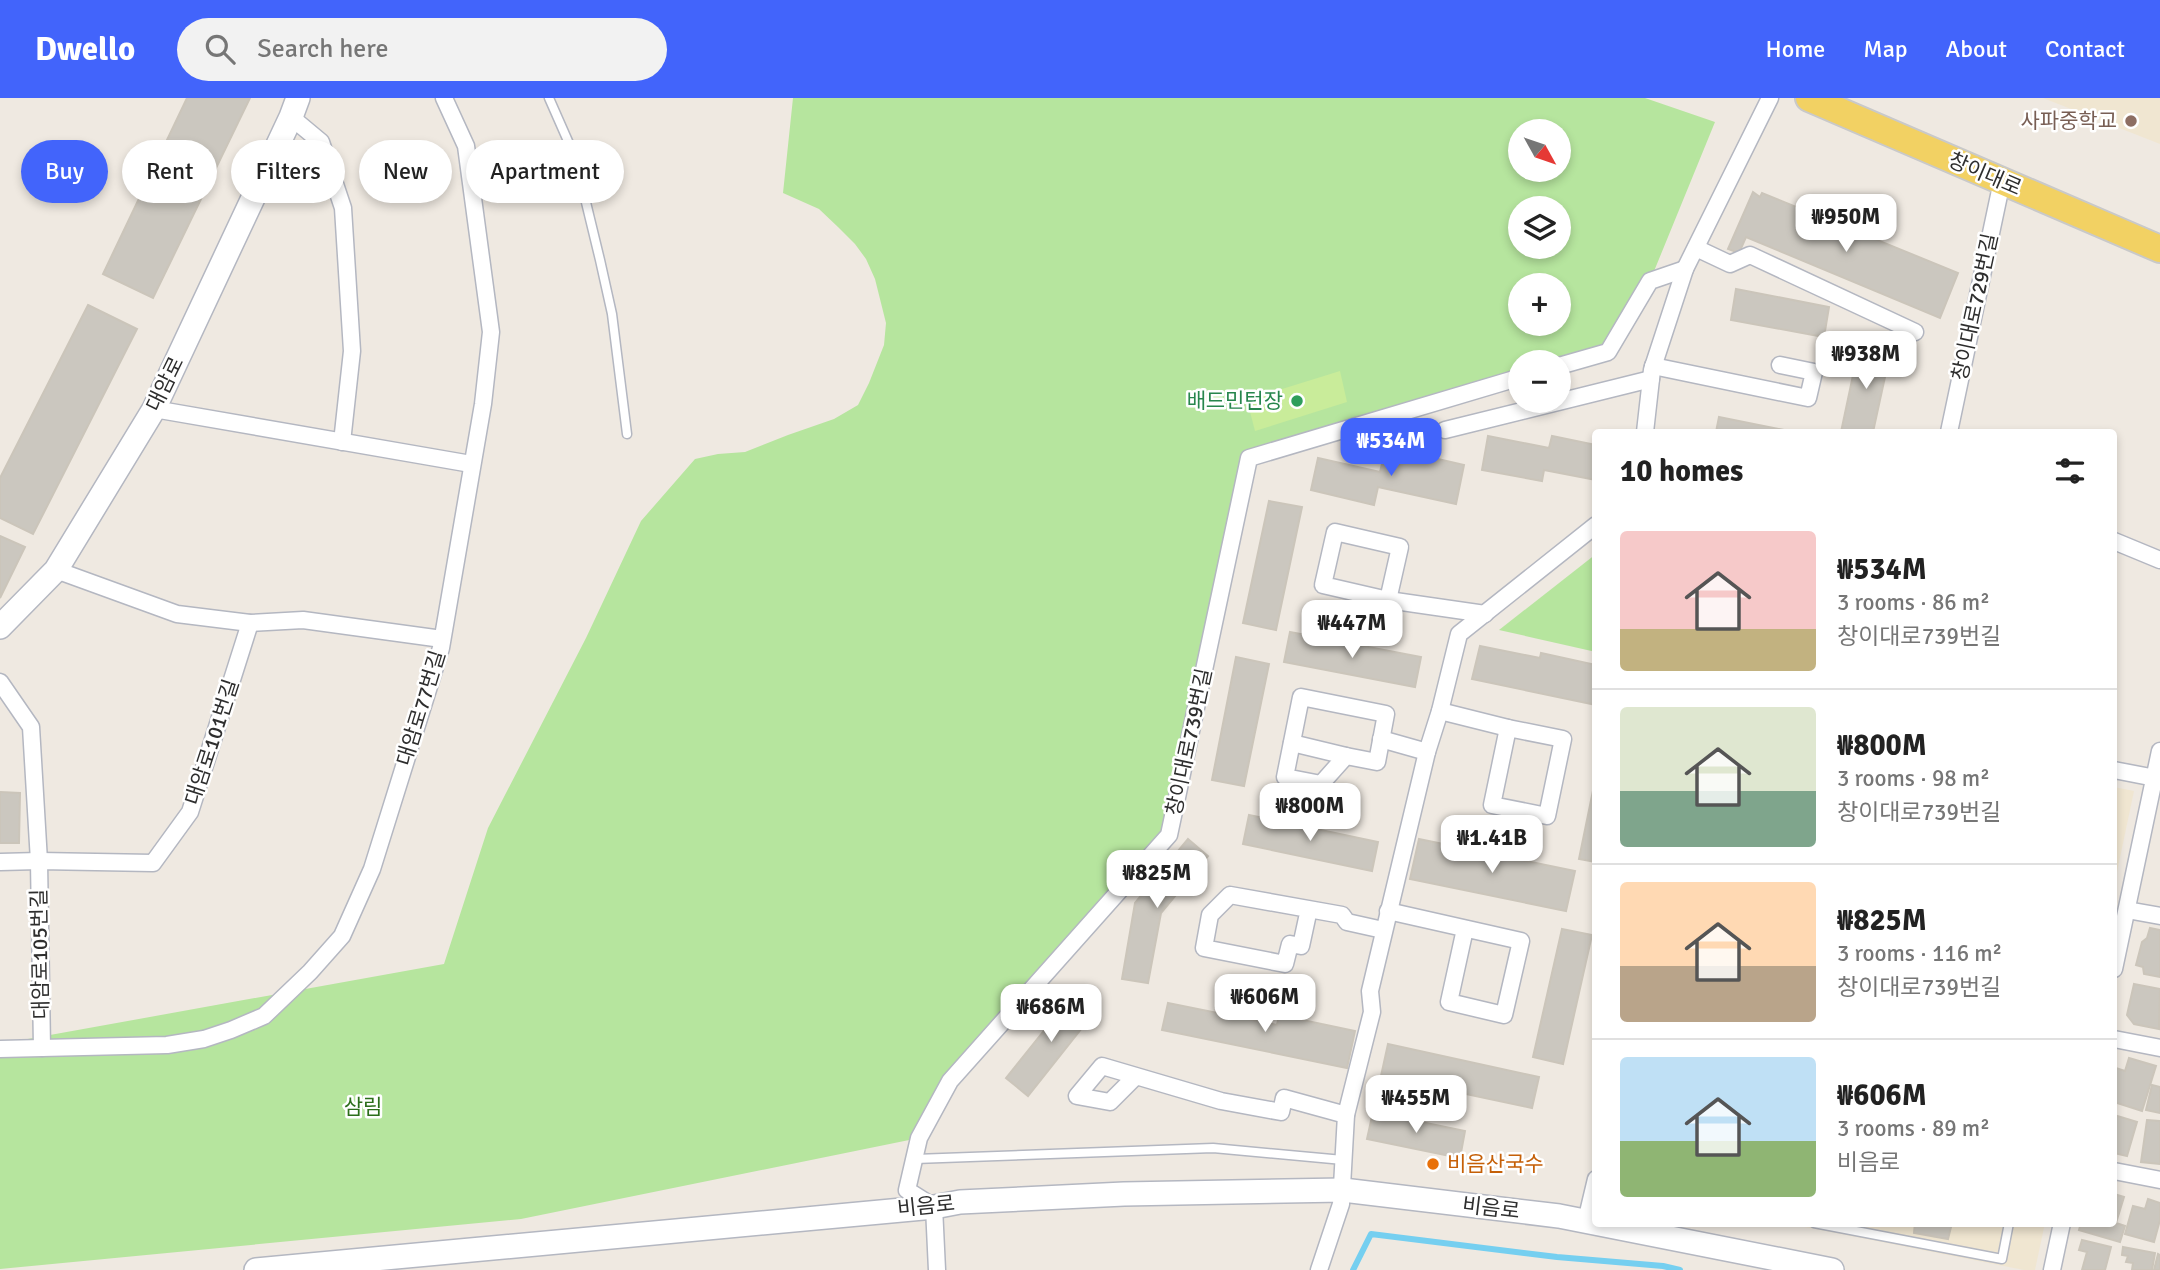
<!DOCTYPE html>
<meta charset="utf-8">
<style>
:root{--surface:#fff;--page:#f2f2f2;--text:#222;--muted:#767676;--line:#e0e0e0;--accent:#4264fb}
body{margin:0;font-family:Signika,"Noto Sans KR",sans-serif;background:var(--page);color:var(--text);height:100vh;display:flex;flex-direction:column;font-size:26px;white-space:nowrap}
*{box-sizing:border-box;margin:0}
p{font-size:23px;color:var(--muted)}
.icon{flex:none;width:38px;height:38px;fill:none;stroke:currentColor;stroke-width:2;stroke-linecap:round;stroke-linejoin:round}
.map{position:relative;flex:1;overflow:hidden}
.panel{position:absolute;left:1592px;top:331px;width:525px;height:798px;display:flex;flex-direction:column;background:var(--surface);border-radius:7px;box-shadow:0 4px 10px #0003}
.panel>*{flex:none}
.top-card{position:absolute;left:21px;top:42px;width:665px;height:63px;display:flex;gap:14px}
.needle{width:46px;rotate:130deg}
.controls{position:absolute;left:1508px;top:21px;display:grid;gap:14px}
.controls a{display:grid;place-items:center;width:63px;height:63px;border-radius:50%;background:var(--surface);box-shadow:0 4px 10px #0003;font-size:35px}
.price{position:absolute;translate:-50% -60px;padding:0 16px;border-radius:14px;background:#fff;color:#222;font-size:23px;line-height:46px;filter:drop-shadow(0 2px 4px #0008)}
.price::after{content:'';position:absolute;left:50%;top:42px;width:21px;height:16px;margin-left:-10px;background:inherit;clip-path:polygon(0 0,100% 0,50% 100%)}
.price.on{background:var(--accent);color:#fff}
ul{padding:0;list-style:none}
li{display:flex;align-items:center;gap:21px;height:175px;padding:0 28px}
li+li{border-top:2px solid var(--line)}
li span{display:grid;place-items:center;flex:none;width:196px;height:140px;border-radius:7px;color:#555}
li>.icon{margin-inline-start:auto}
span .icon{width:84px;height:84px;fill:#fffc;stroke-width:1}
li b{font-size:30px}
h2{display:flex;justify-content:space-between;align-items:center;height:84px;padding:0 28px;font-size:30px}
.chip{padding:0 24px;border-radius:32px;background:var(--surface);box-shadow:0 4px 10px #0003;font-size:24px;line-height:63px}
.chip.on{background:var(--accent);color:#fff}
header{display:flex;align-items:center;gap:42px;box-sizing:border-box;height:98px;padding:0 35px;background:var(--accent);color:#fff}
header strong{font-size:33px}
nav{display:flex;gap:38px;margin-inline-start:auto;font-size:24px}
.search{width:490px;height:63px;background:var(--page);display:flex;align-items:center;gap:18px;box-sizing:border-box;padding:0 24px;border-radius:38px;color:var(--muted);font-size:26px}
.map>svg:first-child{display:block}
.education{fill:#f0e6d1}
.green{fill:#b6e59e;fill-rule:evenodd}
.pitch{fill:#c9ec9a}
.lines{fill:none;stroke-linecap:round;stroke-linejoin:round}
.stream{stroke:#75cff0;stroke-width:6}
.building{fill:#cbc7bf;stroke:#cbc5ba;stroke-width:2}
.lane-casing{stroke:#b4b7c1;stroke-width:11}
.street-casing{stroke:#b4b7c1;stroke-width:19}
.secondary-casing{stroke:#b4b7c1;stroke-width:26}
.primary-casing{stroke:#c9c9c9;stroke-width:30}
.lane{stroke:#fff;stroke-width:8}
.street{stroke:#fff;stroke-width:16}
.secondary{stroke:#fff;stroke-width:23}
.primary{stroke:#f2d163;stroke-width:26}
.education-dot{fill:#8d6e63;stroke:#fff;stroke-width:2.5}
.leisure-dot{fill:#2e9e5b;stroke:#fff;stroke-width:2.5}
.food-dot{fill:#e8710a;stroke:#fff;stroke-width:2.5}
.labels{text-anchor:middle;stroke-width:5;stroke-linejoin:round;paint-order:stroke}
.education-label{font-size:21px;fill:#785e54;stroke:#fff;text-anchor:end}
.street-label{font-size:21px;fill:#2e2e2e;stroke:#fff}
.leisure-label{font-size:21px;fill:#27864d;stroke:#fff;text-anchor:end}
.park-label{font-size:21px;fill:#2c6e1b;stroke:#fff}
.food-label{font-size:21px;fill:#c56008;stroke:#fff;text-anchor:start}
</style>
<header>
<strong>Dwello</strong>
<div class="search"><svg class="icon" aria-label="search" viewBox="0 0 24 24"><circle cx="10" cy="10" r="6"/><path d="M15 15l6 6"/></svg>Search here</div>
<nav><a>Home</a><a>Map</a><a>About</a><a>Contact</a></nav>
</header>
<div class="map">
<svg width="2160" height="1172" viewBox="0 0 2160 1172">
<rect width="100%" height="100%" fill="#efe9e1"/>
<g class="education">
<path d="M2043,0H2160V46Z"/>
<path d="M2114,689L2134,693L2114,788Z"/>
<path d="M1785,1125H2045L2035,1172H2024Z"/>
</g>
<g class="green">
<path d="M793,0H1645L1715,24L1650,183L1608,254L1559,264H1521V279L1249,360L1169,737L950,983L919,1040L521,1121L0,1171V946L444,866L488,730L586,540L641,423L695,361L718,356L745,354L788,337L834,321L858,307L869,285L884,247L886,225L875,181L866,161L855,146L838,129L819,111L783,95ZM1521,33H1559V72H1521ZM1521,110H1559V149H1521ZM1521,187H1559V226H1521Z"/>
<path d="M1596,456V554L1499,532Z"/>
</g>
<path class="pitch" d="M1340,273L1347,304L1255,333L1247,302Z"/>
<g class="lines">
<path class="stream" d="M1353,1172L1371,1136L1557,1159L1663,1168L1680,1172"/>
</g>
<g class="building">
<path d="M187,0H250L153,200L103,176Z"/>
<path d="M1753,94L1760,99L1762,95L1958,175L1940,220L1746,139L1739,155L1728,151Z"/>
<path d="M1736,191L1829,209L1824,239L1731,222Z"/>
<path d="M88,207L137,231L33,436L0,420V380Z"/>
<path d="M1859,249L1890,256L1873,334H1841Z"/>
<path d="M1719,319L1794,334H1716Z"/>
<path d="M1488,338L1549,350L1552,338L1596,347V382L1544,372L1542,383L1482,372Z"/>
<path d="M1386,349L1464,367L1456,406L1378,389L1374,407L1311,392L1318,360L1380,374Z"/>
<path d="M1269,403L1302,409L1276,532L1243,525Z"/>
<path d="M0,438L25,449L0,500Z"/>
<path d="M1290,534L1421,559L1415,589L1284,564Z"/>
<path d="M1480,548L1540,560L1541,555L1596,567V607L1472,581Z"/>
<path d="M1236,559L1269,566L1244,688L1212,682Z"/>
<path d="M1596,678V764L1579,761Z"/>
<path d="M0,694L20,695L19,745H0Z"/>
<path d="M1249,717L1378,744L1372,773L1243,746Z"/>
<path d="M1188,741L1208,758L1161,815L1148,885L1122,881L1135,805Z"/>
<path d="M1419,741L1575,773L1566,813L1410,781Z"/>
<path d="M2150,830L2160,832V879L2144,876L2143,869L2136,867L2142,844L2147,840Z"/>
<path d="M1562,831L1592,837L1563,966L1533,959Z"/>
<path d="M2134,886L2160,891L2159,931L2134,926L2127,917Z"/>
<path d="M1075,894L1097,911L1028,998L1006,980Z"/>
<path d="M1168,905L1277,927L1279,917L1355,933L1347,970L1162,932Z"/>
<path d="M1388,946L1539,979L1532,1010L1381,978Z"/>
<path d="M2129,960L2156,968L2142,1013L2114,1004V978L2116,970L2125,973Z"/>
<path d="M2152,987L2160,989V1015L2146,1012Z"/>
<path d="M1373,1014L1465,1033L1460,1060L1367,1041Z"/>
<path d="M2114,1017L2137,1024L2127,1058L2114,1055Z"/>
<path d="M2147,1022L2160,1023V1066L2141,1064Z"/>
<path d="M2114,1096L2124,1099L2116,1125L2125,1128L2120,1144L2079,1132L2081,1125H2114Z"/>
<path d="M2148,1101L2160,1105V1122L2154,1144L2125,1136L2133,1108L2145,1111Z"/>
<path d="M1915,1125H1952L1948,1141L1914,1135Z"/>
<path d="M2082,1142L2111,1149L2105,1172H2082L2087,1154L2079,1152Z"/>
<path d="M2123,1149L2155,1155L2152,1172H2132L2133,1165L2126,1164L2128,1158L2122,1157Z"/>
<path d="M2158,1156L2160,1157V1172H2154Z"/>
</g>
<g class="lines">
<g class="lane-casing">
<g id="lane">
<path d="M549,0L575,59L600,162L612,216L627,336"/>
<path d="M915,1061L1213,1050L1343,1062"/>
<path d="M1814,1125L2002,1161L2009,1125"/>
</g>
</g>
<g class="street-casing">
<g id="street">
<path d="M291,19L321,44L343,110L352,253L342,344"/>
<path d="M1696,150L1730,166L1750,157L1915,234"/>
<path d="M1559,268L1608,254L1650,183L1685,171"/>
<path d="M1653,268L1808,300L1814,274L1780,267"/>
<path d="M154,311L471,366"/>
<path d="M1445,332L1651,281"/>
<path d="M1645,334L1652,272L1685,171L1770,0"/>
<path d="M1949,334L2002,83"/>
<path d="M2114,443L2160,462"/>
<path d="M56,472L177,516L250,525L303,522L442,541"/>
<path d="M1388,502L1400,449L1335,434L1323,487L1388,502L1485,516"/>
<path d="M0,584L31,629L39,763L42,950"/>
<path d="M1301,599L1386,616L1377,664L1346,658L1321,686L1285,679Z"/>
<path d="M1440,613L1508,630"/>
<path d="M1508,630L1563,641L1547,718L1492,707Z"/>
<path d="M1381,641L1427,654"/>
<path d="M1292,645L1346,658"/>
<path d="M2114,672L2160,681"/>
<path d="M0,764L39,763L153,765L190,714L250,525"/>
<path d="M1309,811L1301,848L1290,846L1285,866L1204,850L1210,817L1230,797L1342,817L1347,824L1383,832"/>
<path d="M2127,812L2160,818"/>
<path d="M1388,813L1521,843L1504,917L1449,904L1465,831"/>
<path d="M2114,871L2160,653"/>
<path d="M2114,941L2160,950"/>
<path d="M0,951L167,947L204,941L231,932L264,918L310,874L342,838L372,771L441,550L483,306L491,234L466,48L444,0"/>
<path d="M1136,978L1110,1004L1077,998L1102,968L1221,1003L1281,1014L1284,1000L1346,1017"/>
<path d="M2114,1073L2160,1082"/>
<path d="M1586,1123L1596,1081"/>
<path d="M937,1172L934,1109L907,1092L919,1040L950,983L1169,737L1249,360L1521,279"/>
<path d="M1319,1172L1341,1106L1346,1017L1372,914L1370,893L1427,654L1440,613L1459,536L1596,427"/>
<path d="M2052,1172L2062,1125"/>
</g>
</g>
<g class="secondary-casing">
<g id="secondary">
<path d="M0,529L56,472L154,311L291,19L298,0"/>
<path d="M256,1172L934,1109L960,1104L1124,1096L1343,1092L1559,1118L1832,1172"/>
</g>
</g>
<g class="primary-casing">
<path id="primary" d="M1809,0L2160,151"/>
</g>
<use href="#lane" class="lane"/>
<use href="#street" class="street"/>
<use href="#secondary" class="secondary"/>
<use href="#primary" class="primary"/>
</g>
<circle class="education-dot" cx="2131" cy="23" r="7"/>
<circle class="leisure-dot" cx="1297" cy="303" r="7"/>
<circle class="food-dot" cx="1433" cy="1066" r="7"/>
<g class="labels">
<g class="education-label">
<text x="2117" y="30">사파중학교</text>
</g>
<g class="street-label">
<text transform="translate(1985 76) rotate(23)" y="7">창이대로</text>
<text transform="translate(1975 209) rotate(-78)" y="7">창이대로729번길</text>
<text transform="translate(165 286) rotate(-64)" y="7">대암로</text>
<text transform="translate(421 610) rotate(-73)" y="7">대암로77번길</text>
<text transform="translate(212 644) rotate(-72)" y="7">대암로101번길</text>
<text transform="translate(1189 644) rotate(-78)" y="7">창이대로739번길</text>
<text transform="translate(40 856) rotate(-91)" y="7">대암로105번길</text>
<text transform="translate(926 1108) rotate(-6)" y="7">비음로</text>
<text transform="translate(1491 1110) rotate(7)" y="7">비음로</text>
</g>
<g class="leisure-label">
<text x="1283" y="310">배드민턴장</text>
</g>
<g class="park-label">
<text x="363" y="1016">삼림</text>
</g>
<g class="food-label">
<text x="1447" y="1073">비음산국수</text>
</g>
</g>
</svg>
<div class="controls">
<a><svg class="needle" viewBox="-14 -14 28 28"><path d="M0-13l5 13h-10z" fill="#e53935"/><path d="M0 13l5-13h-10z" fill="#767676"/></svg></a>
<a><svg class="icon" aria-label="layers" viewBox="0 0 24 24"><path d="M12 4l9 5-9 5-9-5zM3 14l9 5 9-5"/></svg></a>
<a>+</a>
<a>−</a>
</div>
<b class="price" style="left:1846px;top:156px">₩950M</b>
<b class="price" style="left:1866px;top:293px">₩938M</b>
<b class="price on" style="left:1391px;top:380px">₩534M</b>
<b class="price" style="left:1352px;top:562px">₩447M</b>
<b class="price" style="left:1310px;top:745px">₩800M</b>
<b class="price" style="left:1492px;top:777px">₩1.41B</b>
<b class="price" style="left:1157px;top:812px">₩825M</b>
<b class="price" style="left:1265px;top:936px">₩606M</b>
<b class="price" style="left:1051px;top:946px">₩686M</b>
<b class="price" style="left:1416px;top:1037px">₩455M</b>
<div class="top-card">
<a class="chip on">Buy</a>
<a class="chip">Rent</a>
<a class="chip">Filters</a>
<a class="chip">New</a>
<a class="chip">Apartment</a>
</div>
<section class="panel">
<h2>10 homes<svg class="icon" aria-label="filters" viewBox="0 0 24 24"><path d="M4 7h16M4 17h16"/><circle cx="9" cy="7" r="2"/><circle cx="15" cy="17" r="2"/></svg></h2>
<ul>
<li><span style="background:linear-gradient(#f6c9c9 70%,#c2b280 0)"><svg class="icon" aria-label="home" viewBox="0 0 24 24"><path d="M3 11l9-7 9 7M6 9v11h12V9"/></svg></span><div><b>₩534M</b><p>3 rooms · 86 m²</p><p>창이대로739번길</p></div></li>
<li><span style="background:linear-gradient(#dfe7d0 60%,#7fa58c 0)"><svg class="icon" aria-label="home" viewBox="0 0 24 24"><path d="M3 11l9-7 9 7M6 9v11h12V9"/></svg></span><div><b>₩800M</b><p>3 rooms · 98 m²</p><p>창이대로739번길</p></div></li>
<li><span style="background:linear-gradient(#ffd9b3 60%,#b9a48a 0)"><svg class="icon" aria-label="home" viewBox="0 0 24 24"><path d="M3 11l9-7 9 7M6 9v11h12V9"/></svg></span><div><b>₩825M</b><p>3 rooms · 116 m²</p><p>창이대로739번길</p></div></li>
<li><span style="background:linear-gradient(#bfe0f5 60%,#8fb573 0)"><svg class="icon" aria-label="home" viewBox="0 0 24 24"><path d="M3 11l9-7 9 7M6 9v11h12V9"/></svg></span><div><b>₩606M</b><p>3 rooms · 89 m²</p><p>비음로</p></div></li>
</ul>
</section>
</div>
